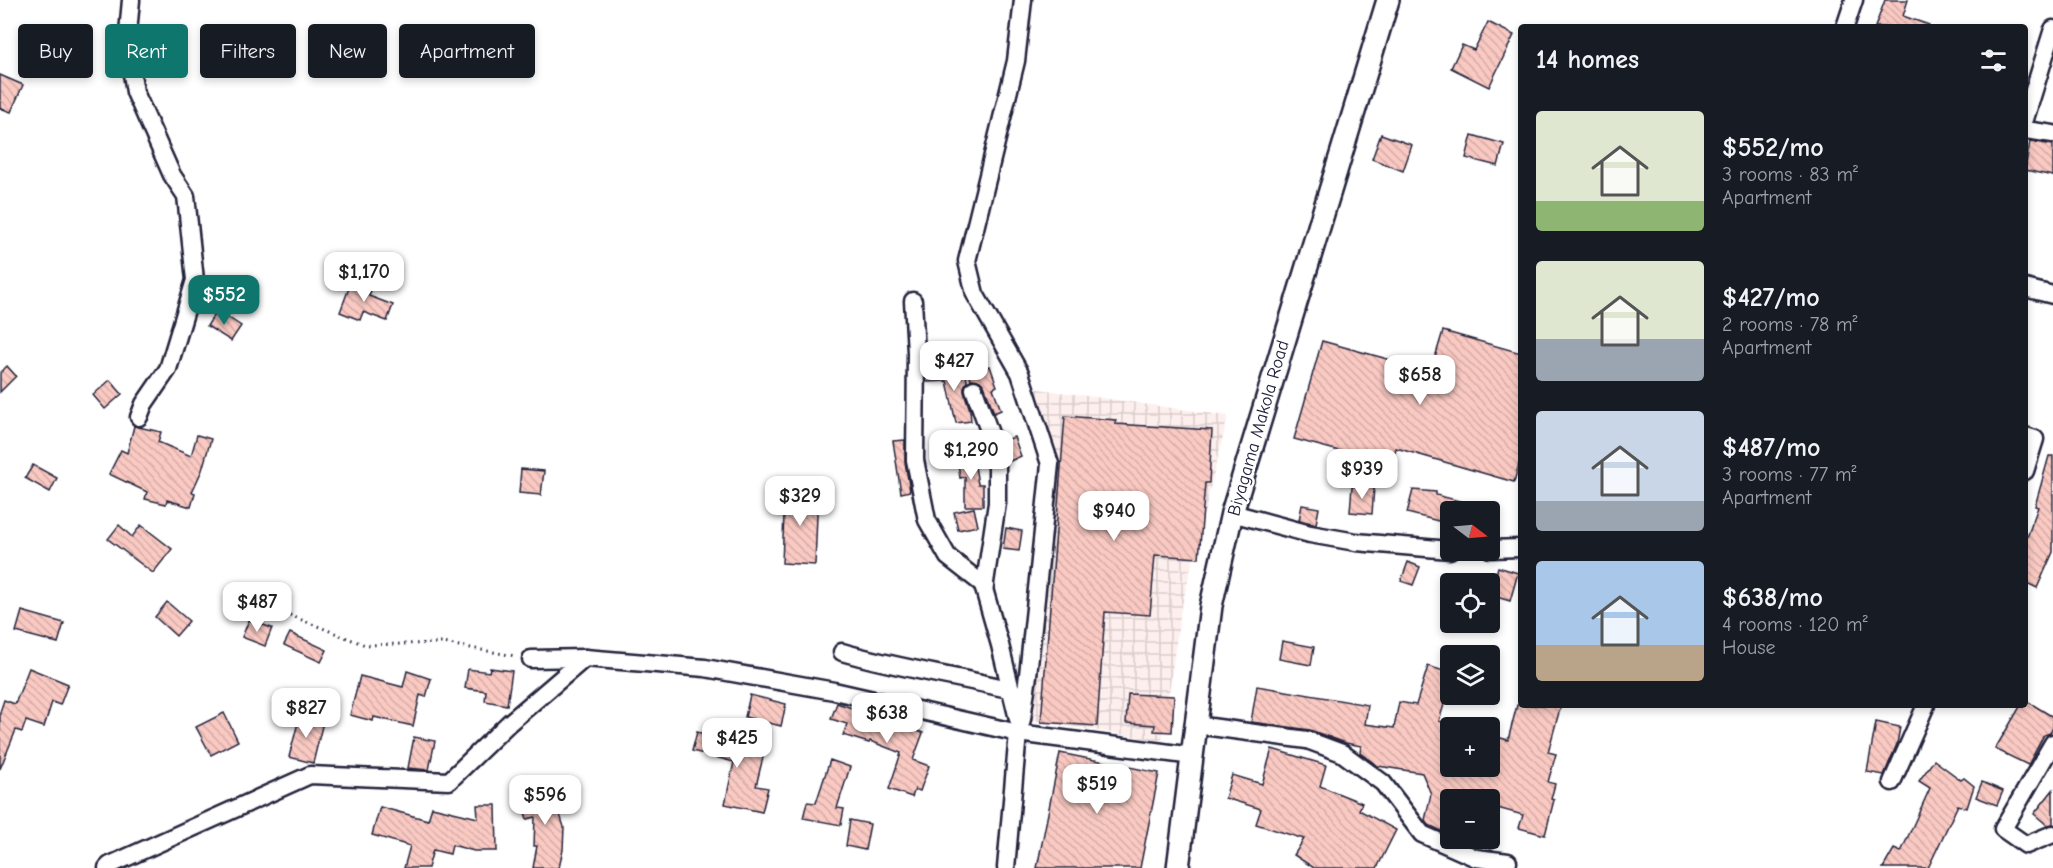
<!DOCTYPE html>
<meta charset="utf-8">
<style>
:root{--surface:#171b24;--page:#20242c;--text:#f1f3f6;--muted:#9ea1a6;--accent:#0f766e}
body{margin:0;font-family:"Comic Neue",sans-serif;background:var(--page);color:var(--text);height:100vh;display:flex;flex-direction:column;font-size:22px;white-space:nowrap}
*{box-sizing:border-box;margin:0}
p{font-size:20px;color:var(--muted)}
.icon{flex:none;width:33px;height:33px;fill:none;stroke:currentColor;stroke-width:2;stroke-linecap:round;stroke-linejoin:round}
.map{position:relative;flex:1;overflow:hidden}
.details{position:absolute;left:1518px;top:24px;width:510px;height:684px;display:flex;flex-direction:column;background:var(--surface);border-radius:6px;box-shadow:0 3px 9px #0003}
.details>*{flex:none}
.banner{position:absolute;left:18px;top:24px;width:570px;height:54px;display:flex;gap:12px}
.needle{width:39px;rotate:106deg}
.tools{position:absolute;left:1440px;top:501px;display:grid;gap:12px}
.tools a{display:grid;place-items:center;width:60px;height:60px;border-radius:6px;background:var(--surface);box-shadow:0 3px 9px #0003;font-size:30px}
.price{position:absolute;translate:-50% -51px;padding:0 14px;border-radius:12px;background:#fff;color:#222;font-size:20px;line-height:39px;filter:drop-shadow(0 2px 3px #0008)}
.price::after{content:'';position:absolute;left:50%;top:36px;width:18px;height:14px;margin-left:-9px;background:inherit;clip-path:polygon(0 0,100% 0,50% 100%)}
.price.current{background:var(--accent);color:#fff}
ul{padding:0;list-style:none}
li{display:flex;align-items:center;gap:18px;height:150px;padding:0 18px}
li span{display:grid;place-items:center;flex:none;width:168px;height:120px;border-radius:6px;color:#555}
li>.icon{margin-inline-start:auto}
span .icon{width:72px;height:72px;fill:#fffc;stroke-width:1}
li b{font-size:26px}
h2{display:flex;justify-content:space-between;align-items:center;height:72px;padding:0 18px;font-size:26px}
.chip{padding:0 21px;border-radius:6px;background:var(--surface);box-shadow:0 3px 9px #0003;font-size:21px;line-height:54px}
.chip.current{background:var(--accent);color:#fff}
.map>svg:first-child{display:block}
.industrial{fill:url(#industrial-grid)}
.building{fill:url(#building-back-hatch);stroke:#22223b;stroke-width:1.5}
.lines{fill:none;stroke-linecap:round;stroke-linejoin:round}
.minor-casing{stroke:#22223b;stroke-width:21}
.major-casing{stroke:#22223b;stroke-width:26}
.path{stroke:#22223b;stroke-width:3;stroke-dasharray:1.5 4.5;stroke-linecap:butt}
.minor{stroke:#fff;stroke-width:16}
.major{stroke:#fff;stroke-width:21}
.labels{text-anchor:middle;stroke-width:5;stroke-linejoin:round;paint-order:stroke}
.street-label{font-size:18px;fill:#22223b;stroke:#fff}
</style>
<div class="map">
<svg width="2053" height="868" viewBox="0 0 2053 868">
<defs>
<pattern id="industrial-grid" width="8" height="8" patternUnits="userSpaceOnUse" patternTransform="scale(1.5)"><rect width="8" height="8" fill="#fdefed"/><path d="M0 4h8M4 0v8" fill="none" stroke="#d9cdcc"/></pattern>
<pattern id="building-back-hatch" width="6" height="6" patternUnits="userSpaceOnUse" patternTransform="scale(1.5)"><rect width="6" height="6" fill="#f9c9c2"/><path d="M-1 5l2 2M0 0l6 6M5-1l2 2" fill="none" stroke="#d5aca8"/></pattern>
</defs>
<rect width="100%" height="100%" fill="#fff"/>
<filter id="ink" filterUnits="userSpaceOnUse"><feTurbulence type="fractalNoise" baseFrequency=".0167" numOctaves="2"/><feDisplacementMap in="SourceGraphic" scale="12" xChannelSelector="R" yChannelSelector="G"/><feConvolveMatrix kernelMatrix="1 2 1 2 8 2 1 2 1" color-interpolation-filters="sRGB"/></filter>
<g filter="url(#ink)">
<path class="industrial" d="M1032,388L1228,416L1181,609L1162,741L1024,719L1052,447Z"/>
<g class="building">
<path d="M1885,0H1908L1903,16L1929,25L1928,27H1875Z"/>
<path d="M1488,22L1514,35L1489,87L1451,68L1462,45L1474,50Z"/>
<path d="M0,75L23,85L11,112L0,108Z"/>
<path d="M1381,134L1412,145L1403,171L1372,159Z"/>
<path d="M1472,135L1504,144L1498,166L1466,158Z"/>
<path d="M2030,141L2053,145V176L2025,170Z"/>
<path d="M352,280L372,287L369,296L393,305L387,321L363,312L360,320L340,312Z"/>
<path d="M217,310L241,326L231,341L207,326Z"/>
<path d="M1443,331L1521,353V457L1514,482L1396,448L1392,465L1294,439L1322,341L1431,371Z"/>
<path d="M7,366L16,376L0,392V373Z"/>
<path d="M990,366L997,386L993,388L1001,410L994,413L984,385L980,381L971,379L969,373Z"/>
<path d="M954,367L957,378L966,374L967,381L964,387V392L970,410L971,421L956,423L947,381L926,382V375Z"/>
<path d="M110,380L122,394L105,409L93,395Z"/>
<path d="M1065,416L1116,420L1115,424L1212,430L1209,483H1205L1199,558L1155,555L1150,615L1105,612L1097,726L1041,722Z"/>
<path d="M134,426L161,432L158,442L191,456L197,435L211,439L202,470L192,492L195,493L191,507L167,500L166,504L145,499L147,492L109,474L121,450L127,453Z"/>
<path d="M1014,437L1021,456L1008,462L1007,450L1004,441Z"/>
<path d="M905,440V462L910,491L901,493L893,441Z"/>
<path d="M973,454L978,484H983V506H965V477L960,478L957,456Z"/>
<path d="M2049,456H2053V552L2037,588L2025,582V543L2038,507L2035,506Z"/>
<path d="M33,465L57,478L50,492L25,478Z"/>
<path d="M521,469L544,471L541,495L519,493Z"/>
<path d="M1352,486L1374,487L1372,514L1350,512Z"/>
<path d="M785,489L818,490L815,565L782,563Z"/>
<path d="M1413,490L1436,492V495L1483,507L1482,512H1450V524L1407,513Z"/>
<path d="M1302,505L1319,508L1316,524L1299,520Z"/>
<path d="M974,508L978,526L958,530L954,512Z"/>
<path d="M119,525L132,537L141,525L172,549L153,573L108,539Z"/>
<path d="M1006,528L1022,531L1019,551L1003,549Z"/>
<path d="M1408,562L1420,567L1413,585L1401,581Z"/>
<path d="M1498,567L1518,573L1510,601L1490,595Z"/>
<path d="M167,602L189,621L176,636L155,617Z"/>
<path d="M22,611L64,623L58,643L16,632Z"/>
<path d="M249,620L272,628L265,646L242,637Z"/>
<path d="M290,633L327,650L321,662L284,645Z"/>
<path d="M1282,641L1314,647L1311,665L1279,659Z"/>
<path d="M1428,666L1450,673V685L1439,721L1450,724V766H1490V735L1508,740L1517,705H1561L1548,752L1556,754L1548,782L1555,784L1551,799L1554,800L1545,835L1519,828L1523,815L1490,806V800H1450V835L1429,825L1425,820L1431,794L1422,773L1378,766L1360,753L1361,746L1346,743L1310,730L1251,722L1257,686L1368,705L1365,724L1394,728L1399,702L1416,705Z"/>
<path d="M29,668L68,684L60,705L52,702L44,727L26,721L22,732L16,730L0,769V712L4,700L15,704Z"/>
<path d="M490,668L512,671L507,705L485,701L486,691L465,688L468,669L489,672Z"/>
<path d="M407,671L431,679L426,697L420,695L413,726L374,717L373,721L350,715L360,676L403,687Z"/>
<path d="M1128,694L1174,696L1172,732L1154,731L1155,725L1126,723Z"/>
<path d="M750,695L786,704L781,726L745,717Z"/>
<path d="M2025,700L2053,717V728L2050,733L2044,735L2028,765L1995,749L2021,705H2025Z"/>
<path d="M837,703L852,708L853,706L879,712L878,716L923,733L913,760L929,766L920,791L915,789L912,797L889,789L901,753L870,741L869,743L843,735L847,724L831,719Z"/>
<path d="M224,713L238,741L211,755L196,727Z"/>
<path d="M300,715L323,722L313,763L289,757Z"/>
<path d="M1876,722L1900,727L1897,744L1884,775L1867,772Z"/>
<path d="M697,732L765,749L756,786L768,788L762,812L725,804L734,762L692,751Z"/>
<path d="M414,737L435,741L429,770L408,768Z"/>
<path d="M1272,749L1326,765L1320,786L1362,803L1359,810L1396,830L1377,868H1314L1294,855L1304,839L1256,824L1261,809L1225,798L1232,775L1262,784Z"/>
<path d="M1060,753L1159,773L1140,868H1037Z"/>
<path d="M830,760L850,767L837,808L844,809L841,825L803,818L807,802L816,803Z"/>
<path d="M1934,760L1961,780L1964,778L1974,786L1967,808L1958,805L1928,868H1883L1894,849L1901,852L1930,788L1919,781Z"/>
<path d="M1982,782L2003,791L1997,805L1976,797Z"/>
<path d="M550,783L564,827L563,850L559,868H533L537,846H534L535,817L527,819L519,793Z"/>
<path d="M2053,790V824L2047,825L2034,814Z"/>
<path d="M477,805H496L497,851H474L452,845L450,854L433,850L428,868H404L410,846L372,835L380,807L428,820L432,807L478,818Z"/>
<path d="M850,820L870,824L865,850L846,846Z"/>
</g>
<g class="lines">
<g class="minor-casing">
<g id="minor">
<path d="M131,0L127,44L135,92L172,175L186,196L195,280L168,369L144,404L139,417"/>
<path d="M1845,27L1854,0"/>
<path d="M2025,119L2053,29"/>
<path d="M2025,130L2053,134"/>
<path d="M2025,288L2053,295"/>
<path d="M913,301L916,352L915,460L927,520L948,557L985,586"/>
<path d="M974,389L997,453V503L984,589L1000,645L1018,719"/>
<path d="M2025,436L2035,439L2025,471"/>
<path d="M1232,513L1310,534L1356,542L1450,550"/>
<path d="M1490,549L1521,548"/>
<path d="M842,652C897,668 955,676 1012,690"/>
<path d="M531,659L585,658L705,668L834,691L1018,733L1193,756"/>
<path d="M1196,725L1307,740L1342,753L1383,783L1422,834L1476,858L1508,862"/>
<path d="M2053,743L2003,829L2026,845L2053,834"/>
<path d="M1892,782L1926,705"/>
<path d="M107,868L110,865L310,775L449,781L509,723L585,658"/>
<path d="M1006,868L1018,733L1022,719L1028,675L1050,464L1020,373L975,294L967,261L1016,61L1023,0"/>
</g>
</g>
<g class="major-casing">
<path id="major" d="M1178,868L1211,606L1232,513L1388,0"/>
</g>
<path class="path" d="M234,593L365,645L443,643L515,656"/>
<use href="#minor" class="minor"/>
<use href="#major" class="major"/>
</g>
</g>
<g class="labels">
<g class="street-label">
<text transform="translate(1258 428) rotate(-74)" y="6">Biyagama Makola Road</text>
</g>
</g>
</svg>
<div class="tools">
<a><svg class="needle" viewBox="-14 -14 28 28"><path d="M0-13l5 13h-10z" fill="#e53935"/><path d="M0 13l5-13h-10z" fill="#9ea1a6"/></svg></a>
<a><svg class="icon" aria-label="locate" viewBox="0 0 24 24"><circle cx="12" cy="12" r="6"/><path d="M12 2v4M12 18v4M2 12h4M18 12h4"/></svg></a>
<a><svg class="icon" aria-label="layers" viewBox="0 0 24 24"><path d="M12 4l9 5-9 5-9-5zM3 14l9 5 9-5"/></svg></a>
<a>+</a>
<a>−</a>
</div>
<b class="price" style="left:364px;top:303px">$1,170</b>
<b class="price current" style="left:224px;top:326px">$552</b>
<b class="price" style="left:954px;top:392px">$427</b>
<b class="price" style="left:1420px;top:406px">$658</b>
<b class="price" style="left:971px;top:481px">$1,290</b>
<b class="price" style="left:1362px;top:500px">$939</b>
<b class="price" style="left:800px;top:527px">$329</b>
<b class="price" style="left:1114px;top:542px">$940</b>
<b class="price" style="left:257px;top:633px">$487</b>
<b class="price" style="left:306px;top:739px">$827</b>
<b class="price" style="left:887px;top:744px">$638</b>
<b class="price" style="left:737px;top:769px">$425</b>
<b class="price" style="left:1097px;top:815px">$519</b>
<b class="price" style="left:545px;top:826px">$596</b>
<div class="banner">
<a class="chip">Buy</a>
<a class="chip current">Rent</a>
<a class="chip">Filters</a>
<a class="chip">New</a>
<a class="chip">Apartment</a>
</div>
<section class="details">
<h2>14 homes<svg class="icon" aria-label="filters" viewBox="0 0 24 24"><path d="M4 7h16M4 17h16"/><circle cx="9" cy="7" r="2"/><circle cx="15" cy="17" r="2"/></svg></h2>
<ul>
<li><span style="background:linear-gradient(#dfe7d0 75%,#8fb573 0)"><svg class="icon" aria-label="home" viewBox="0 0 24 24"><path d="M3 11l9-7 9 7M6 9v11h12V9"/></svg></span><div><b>$552/mo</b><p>3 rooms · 83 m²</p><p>Apartment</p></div></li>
<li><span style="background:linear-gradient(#dfe7d0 65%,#9aa5b1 0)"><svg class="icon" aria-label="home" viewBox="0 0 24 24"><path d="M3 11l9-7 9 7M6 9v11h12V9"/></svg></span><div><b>$427/mo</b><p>2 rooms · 78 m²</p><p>Apartment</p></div></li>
<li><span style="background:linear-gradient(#c9d6e8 75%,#9aa5b1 0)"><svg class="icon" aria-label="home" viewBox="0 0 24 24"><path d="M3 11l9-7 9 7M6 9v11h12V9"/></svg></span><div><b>$487/mo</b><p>3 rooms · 77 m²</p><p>Apartment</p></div></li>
<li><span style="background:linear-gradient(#a9c7e8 70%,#b9a48a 0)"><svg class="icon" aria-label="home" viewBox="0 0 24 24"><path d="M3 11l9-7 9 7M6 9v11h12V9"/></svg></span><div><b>$638/mo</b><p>4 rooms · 120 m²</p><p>House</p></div></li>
</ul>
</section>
</div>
